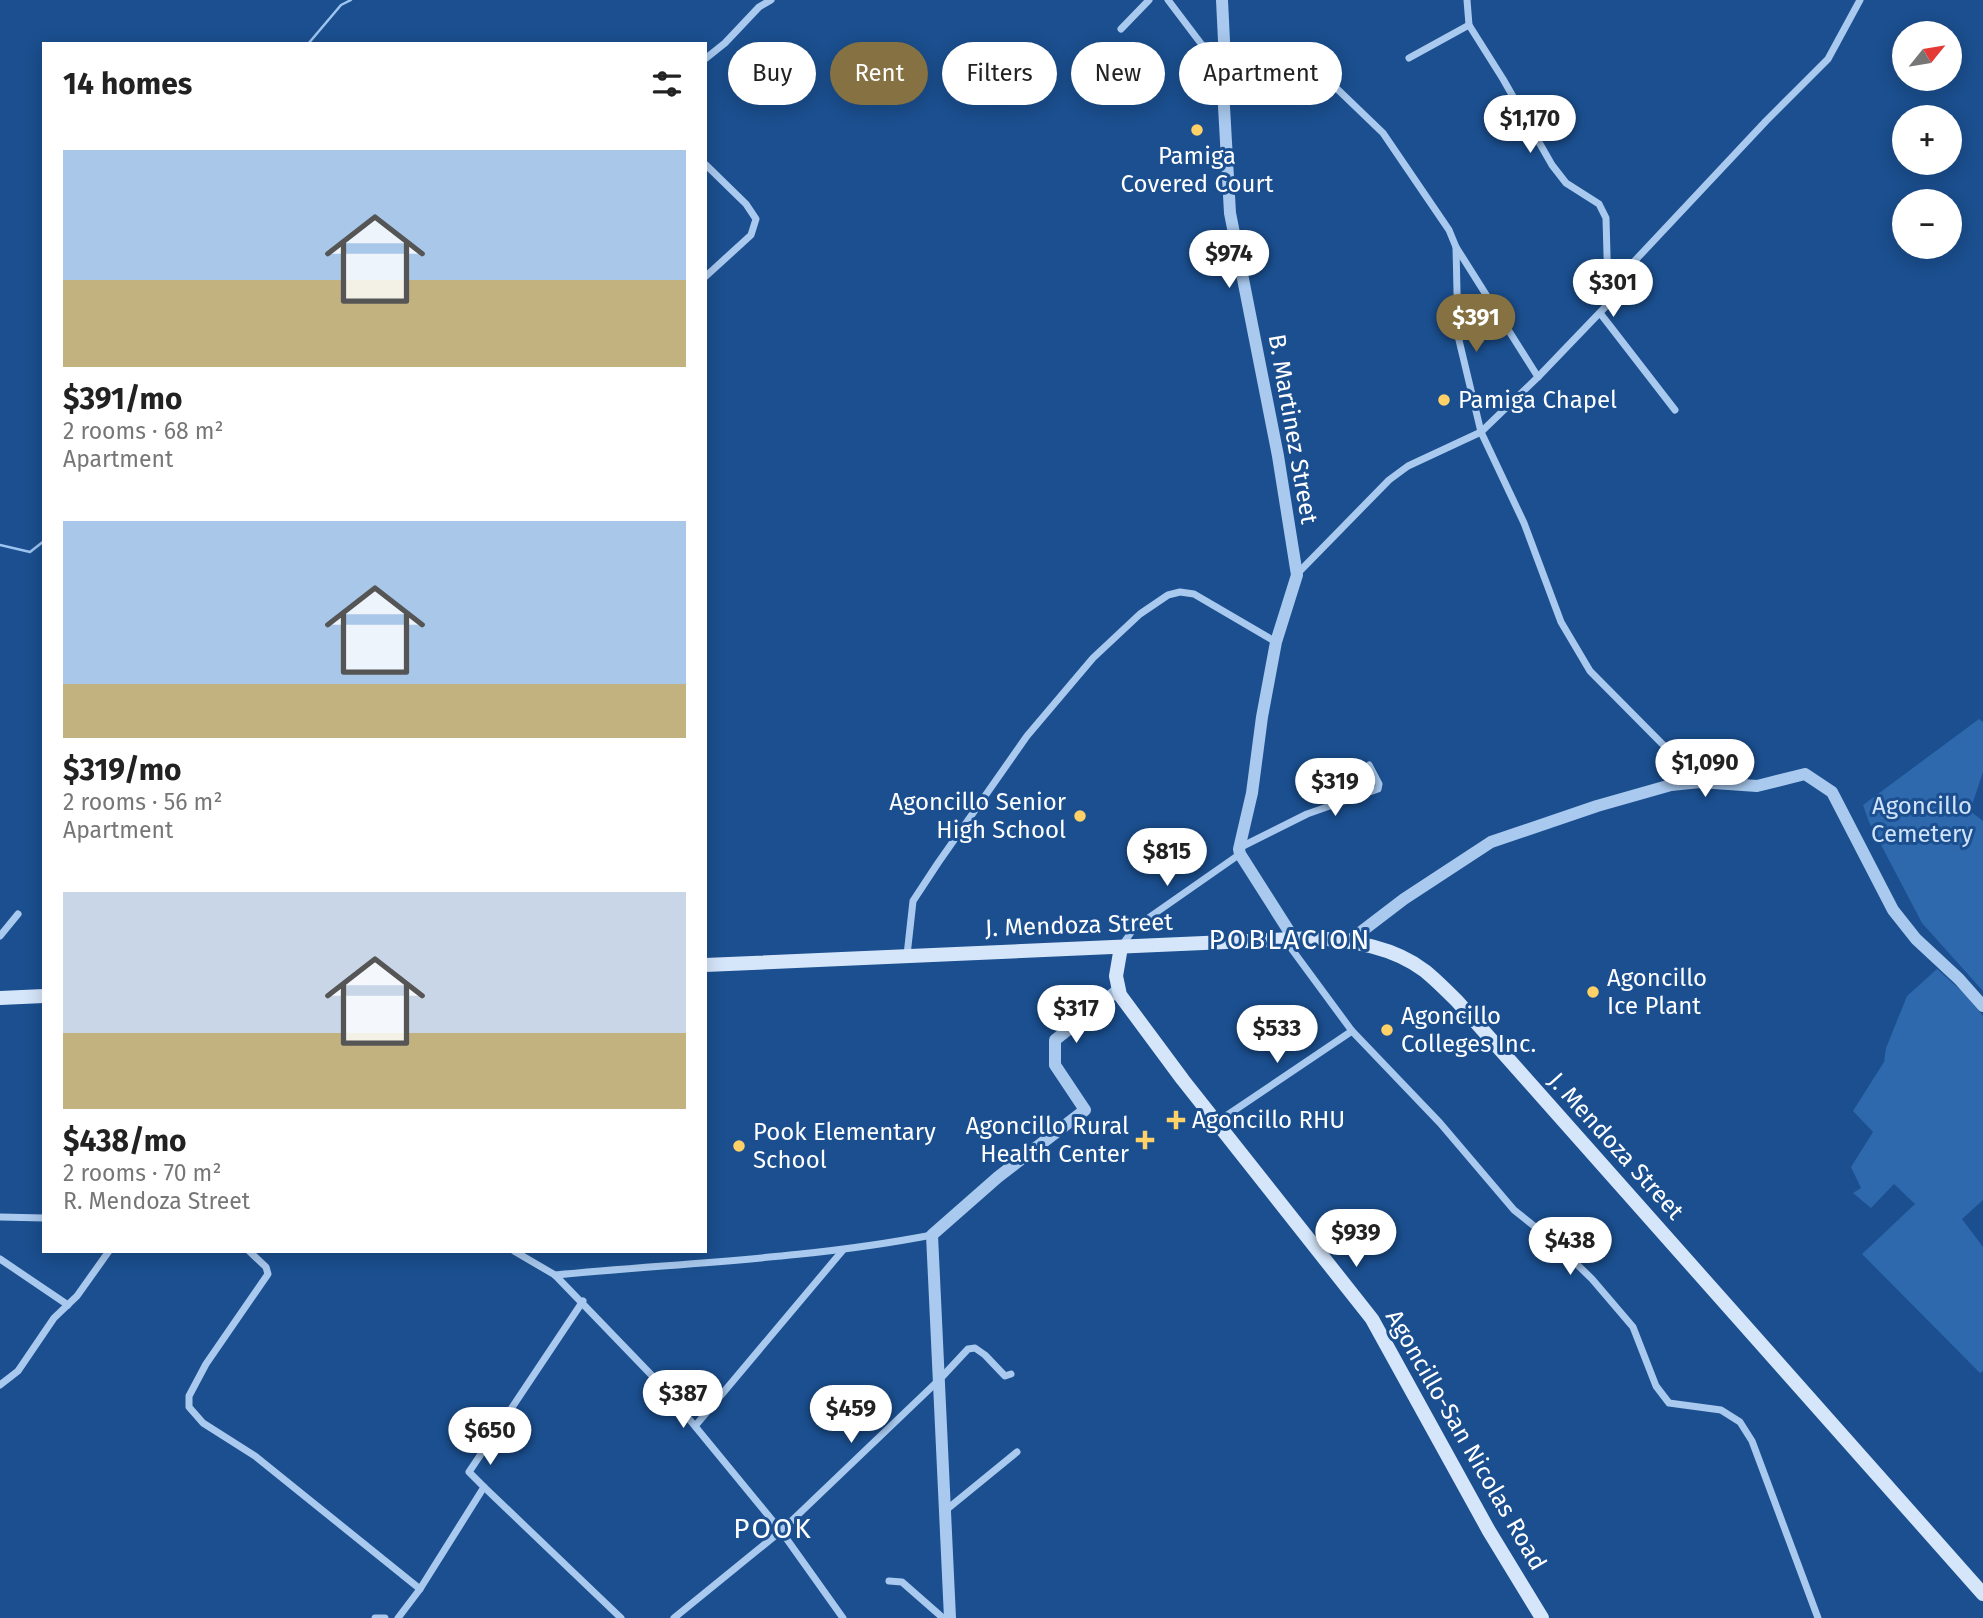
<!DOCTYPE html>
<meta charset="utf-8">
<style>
:root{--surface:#fff;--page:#f2f2f2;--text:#222;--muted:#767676;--accent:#857141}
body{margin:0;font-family:"Fira Sans",sans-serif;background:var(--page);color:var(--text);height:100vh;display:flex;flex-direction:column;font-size:26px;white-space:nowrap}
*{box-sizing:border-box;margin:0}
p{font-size:23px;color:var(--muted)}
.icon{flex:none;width:38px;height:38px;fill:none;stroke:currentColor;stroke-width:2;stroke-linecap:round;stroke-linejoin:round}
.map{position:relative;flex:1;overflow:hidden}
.details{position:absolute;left:42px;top:42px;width:665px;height:1211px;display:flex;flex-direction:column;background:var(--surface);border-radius:0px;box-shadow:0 4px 18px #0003}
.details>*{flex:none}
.hud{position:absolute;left:728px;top:42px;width:665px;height:63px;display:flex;gap:14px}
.needle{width:46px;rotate:60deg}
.controls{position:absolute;left:1892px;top:21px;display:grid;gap:14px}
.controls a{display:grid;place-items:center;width:70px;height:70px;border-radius:50%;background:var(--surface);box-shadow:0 4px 18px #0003;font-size:35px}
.price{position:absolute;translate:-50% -60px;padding:0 16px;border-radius:24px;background:#fff;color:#222;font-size:23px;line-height:46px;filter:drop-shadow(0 2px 4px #0008)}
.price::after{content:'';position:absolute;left:50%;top:42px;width:21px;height:16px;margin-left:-10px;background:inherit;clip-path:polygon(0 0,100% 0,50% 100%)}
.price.selected{background:var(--accent);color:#fff}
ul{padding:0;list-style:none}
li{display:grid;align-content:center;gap:14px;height:371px;padding:0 21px}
li span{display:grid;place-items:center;height:217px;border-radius:0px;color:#555}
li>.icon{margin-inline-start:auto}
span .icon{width:126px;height:126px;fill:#fffc;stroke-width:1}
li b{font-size:30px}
h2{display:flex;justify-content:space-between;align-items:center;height:84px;padding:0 21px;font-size:30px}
.chip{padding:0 24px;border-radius:32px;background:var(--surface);box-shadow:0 4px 18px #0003;font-size:24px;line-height:63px}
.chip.selected{background:var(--accent);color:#fff}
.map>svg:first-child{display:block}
.green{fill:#2e69ad}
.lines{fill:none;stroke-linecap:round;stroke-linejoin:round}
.stream{stroke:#9cc4f0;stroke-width:2.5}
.minor{stroke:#a9c9ee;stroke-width:7}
.tertiary{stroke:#a9c9ee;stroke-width:12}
.secondary{stroke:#d6e6fa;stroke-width:14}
.poi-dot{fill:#ffd166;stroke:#1b4f8f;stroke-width:2.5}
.labels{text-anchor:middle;stroke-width:6;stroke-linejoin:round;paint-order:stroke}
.poi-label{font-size:24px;fill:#fff;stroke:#1b4f8f;text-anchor:start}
.street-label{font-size:24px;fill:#fff;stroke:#1b4f8f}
.park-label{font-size:24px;fill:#cfe3fa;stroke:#1b4f8f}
.quarter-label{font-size:28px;letter-spacing:2px;fill:#fff;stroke:#1b4f8f}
</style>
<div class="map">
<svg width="1983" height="1618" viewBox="0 0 1983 1618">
<rect width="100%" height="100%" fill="#1b4f8f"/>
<g class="green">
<path d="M1979,719L1983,722V772L1970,811L1983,821V991L1922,923L1869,822L1863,805Z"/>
<path d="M1937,969L1965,994L1983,1016V1200L1962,1219L1983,1247V1371L1980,1373L1862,1254L1915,1204L1894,1184L1871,1208L1853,1193L1861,1188L1851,1167L1873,1132L1853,1111L1884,1062L1886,1048L1907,996Z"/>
</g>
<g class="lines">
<g class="stream">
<path d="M308,44L341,5L351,0"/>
<path d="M0,545L30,552L44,541"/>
</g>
<g class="minor">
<path d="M1168,0L1221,70"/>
<path d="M1467,0L1469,25L1503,79L1552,165L1566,183L1599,204L1606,218L1608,291"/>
<path d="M1121,29L1149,0"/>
<path d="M1409,58L1469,25"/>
<path d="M705,59L725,43L759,7L771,0"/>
<path d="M1223,104L1282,50L1291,49L1304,57L1383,133L1449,230L1456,247L1458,336L1481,432L1524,523L1561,622L1590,671L1700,782"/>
<path d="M705,164L746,204L756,219L751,235L705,277"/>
<path d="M1456,247L1538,377"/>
<path d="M1600,313L1675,410"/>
<path d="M1297,574L1389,480L1408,466L1481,432L1538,377L1609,303L1613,284L1766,121L1828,59L1860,0"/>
<path d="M1239,848L1307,814L1378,789L1379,784L1369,765"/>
<path d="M0,936L18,914"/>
<path d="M1285,940L1352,1031L1440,1123L1514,1210L1554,1242L1592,1279L1633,1327L1656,1386L1669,1403L1721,1410L1740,1422L1752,1441L1818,1618"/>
<path d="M1121,947L1134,928L1240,854"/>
<path d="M907,955L913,901L938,863L1027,736L1093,658L1140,614L1168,595L1180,592L1194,594L1276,642"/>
<path d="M1217,1122L1352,1031"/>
<path d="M0,1217L44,1218"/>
<path d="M249,1251L266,1267L268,1274L206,1364L189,1396V1407L203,1423L255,1456L420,1589"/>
<path d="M514,1251L555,1275L662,1386L781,1531L843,1618"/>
<path d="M0,1259L68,1305"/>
<path d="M555,1275C681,1263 808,1259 932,1235"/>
<path d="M0,1385L18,1371L54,1318L77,1296L109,1251"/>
<path d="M696,1425L843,1250"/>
<path d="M484,1487L621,1618"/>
<path d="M946,1510L1017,1452"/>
<path d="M889,1581L902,1582L943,1618"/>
<path d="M375,1618H385"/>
<path d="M398,1618L420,1589L484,1487L469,1472L583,1301"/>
<path d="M674,1618L781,1531L940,1379L968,1349L975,1348L985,1355L1005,1376L1011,1374"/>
</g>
<g class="tertiary">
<path d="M1222,0L1224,41L1222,71L1230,213L1278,456L1297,575L1276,642L1262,717L1252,793L1239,849L1240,854L1294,939"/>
<path d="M1349,941L1404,899L1491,842L1597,806L1671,785L1700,782L1757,786L1805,774L1832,792L1893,910L1916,939L1959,979L1983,1006"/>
<path d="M950,1618L932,1235L998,1177L1085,1110L1055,1065V1040L1118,990"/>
</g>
<g class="secondary">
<path d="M1121,947L1116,976L1120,995L1183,1080L1372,1319L1489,1531L1542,1618"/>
<path d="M705,965L1316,938C1353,941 1394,947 1425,971C1436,980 1447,991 1457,1001L1983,1594"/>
<path d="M0,998L44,996"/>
</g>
</g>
<g class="poi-dot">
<circle cx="1197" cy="130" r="7"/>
<circle cx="1444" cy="400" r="7"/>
<circle cx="1080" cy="816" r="7"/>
<circle cx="1593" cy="992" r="7"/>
<circle cx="1387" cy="1030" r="7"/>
<path d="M1172.5 1109.5h7v7h7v7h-7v7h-7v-7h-7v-7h7z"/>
<path d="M1141.5 1129.5h7v7h7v7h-7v7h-7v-7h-7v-7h7z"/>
<circle cx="739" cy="1146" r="7"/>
</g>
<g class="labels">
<g class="poi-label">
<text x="1197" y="164" text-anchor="middle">Pamiga<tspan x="1197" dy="28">Covered Court</tspan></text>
<text x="1458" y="408">Pamiga Chapel</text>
<text x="1066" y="810" text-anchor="end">Agoncillo Senior<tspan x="1066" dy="28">High School</tspan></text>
<text x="1607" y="986">Agoncillo<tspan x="1607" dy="28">Ice Plant</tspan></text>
<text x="1401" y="1024">Agoncillo<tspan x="1401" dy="28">Colleges Inc.</tspan></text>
<text x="1192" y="1128">Agoncillo RHU</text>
<text x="1129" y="1134" text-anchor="end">Agoncillo Rural<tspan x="1129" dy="28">Health Center</tspan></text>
<text x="753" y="1140">Pook Elementary<tspan x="753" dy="28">School</tspan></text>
</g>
<g class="street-label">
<text transform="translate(1293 429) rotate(80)" y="8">B. Martinez Street</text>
<text transform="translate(1079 925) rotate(-2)" y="8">J. Mendoza Street</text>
<text transform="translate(1616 1146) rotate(48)" y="8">J. Mendoza Street</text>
<text transform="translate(1466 1440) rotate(60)" y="8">Agoncillo-San Nicolas Road</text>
</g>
<g class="park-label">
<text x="1922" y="814">Agoncillo<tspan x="1922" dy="28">Cemetery</tspan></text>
</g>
<g class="quarter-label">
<text x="1290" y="949">POBLACION</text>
<text x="773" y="1538">POOK</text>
</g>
</g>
</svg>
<div class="controls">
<a><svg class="needle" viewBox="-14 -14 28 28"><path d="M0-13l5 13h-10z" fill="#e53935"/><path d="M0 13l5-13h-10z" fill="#767676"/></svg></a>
<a>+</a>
<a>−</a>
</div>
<b class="price" style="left:1530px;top:155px">$1,170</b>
<b class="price" style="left:1229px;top:290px">$974</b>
<b class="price" style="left:1613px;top:319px">$301</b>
<b class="price selected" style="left:1476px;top:354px">$391</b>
<b class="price" style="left:1705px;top:799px">$1,090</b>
<b class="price" style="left:1335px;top:818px">$319</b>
<b class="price" style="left:1167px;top:888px">$815</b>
<b class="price" style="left:1076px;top:1045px">$317</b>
<b class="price" style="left:1277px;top:1065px">$533</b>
<b class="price" style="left:1356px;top:1269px">$939</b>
<b class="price" style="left:1570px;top:1277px">$438</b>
<b class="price" style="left:683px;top:1430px">$387</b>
<b class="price" style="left:851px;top:1445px">$459</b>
<b class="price" style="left:490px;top:1467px">$650</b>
<div class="hud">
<a class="chip">Buy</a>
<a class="chip selected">Rent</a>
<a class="chip">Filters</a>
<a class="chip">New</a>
<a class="chip">Apartment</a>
</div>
<section class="details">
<h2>14 homes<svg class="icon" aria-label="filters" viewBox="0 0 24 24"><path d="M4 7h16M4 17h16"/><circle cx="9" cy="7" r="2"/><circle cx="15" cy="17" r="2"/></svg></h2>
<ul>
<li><span style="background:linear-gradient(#a9c7e8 60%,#c2b280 0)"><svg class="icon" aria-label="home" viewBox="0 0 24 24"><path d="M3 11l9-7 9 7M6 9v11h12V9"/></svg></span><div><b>$391/mo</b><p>2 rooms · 68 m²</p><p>Apartment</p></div></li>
<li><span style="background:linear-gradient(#a9c7e8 75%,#c2b280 0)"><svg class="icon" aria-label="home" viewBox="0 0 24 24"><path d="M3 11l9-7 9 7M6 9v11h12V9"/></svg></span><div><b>$319/mo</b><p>2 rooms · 56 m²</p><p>Apartment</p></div></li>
<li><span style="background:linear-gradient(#c9d6e8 65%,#c2b280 0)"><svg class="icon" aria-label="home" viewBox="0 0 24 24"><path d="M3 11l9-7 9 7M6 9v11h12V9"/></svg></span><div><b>$438/mo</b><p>2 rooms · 70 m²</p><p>R. Mendoza Street</p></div></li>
</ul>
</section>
</div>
